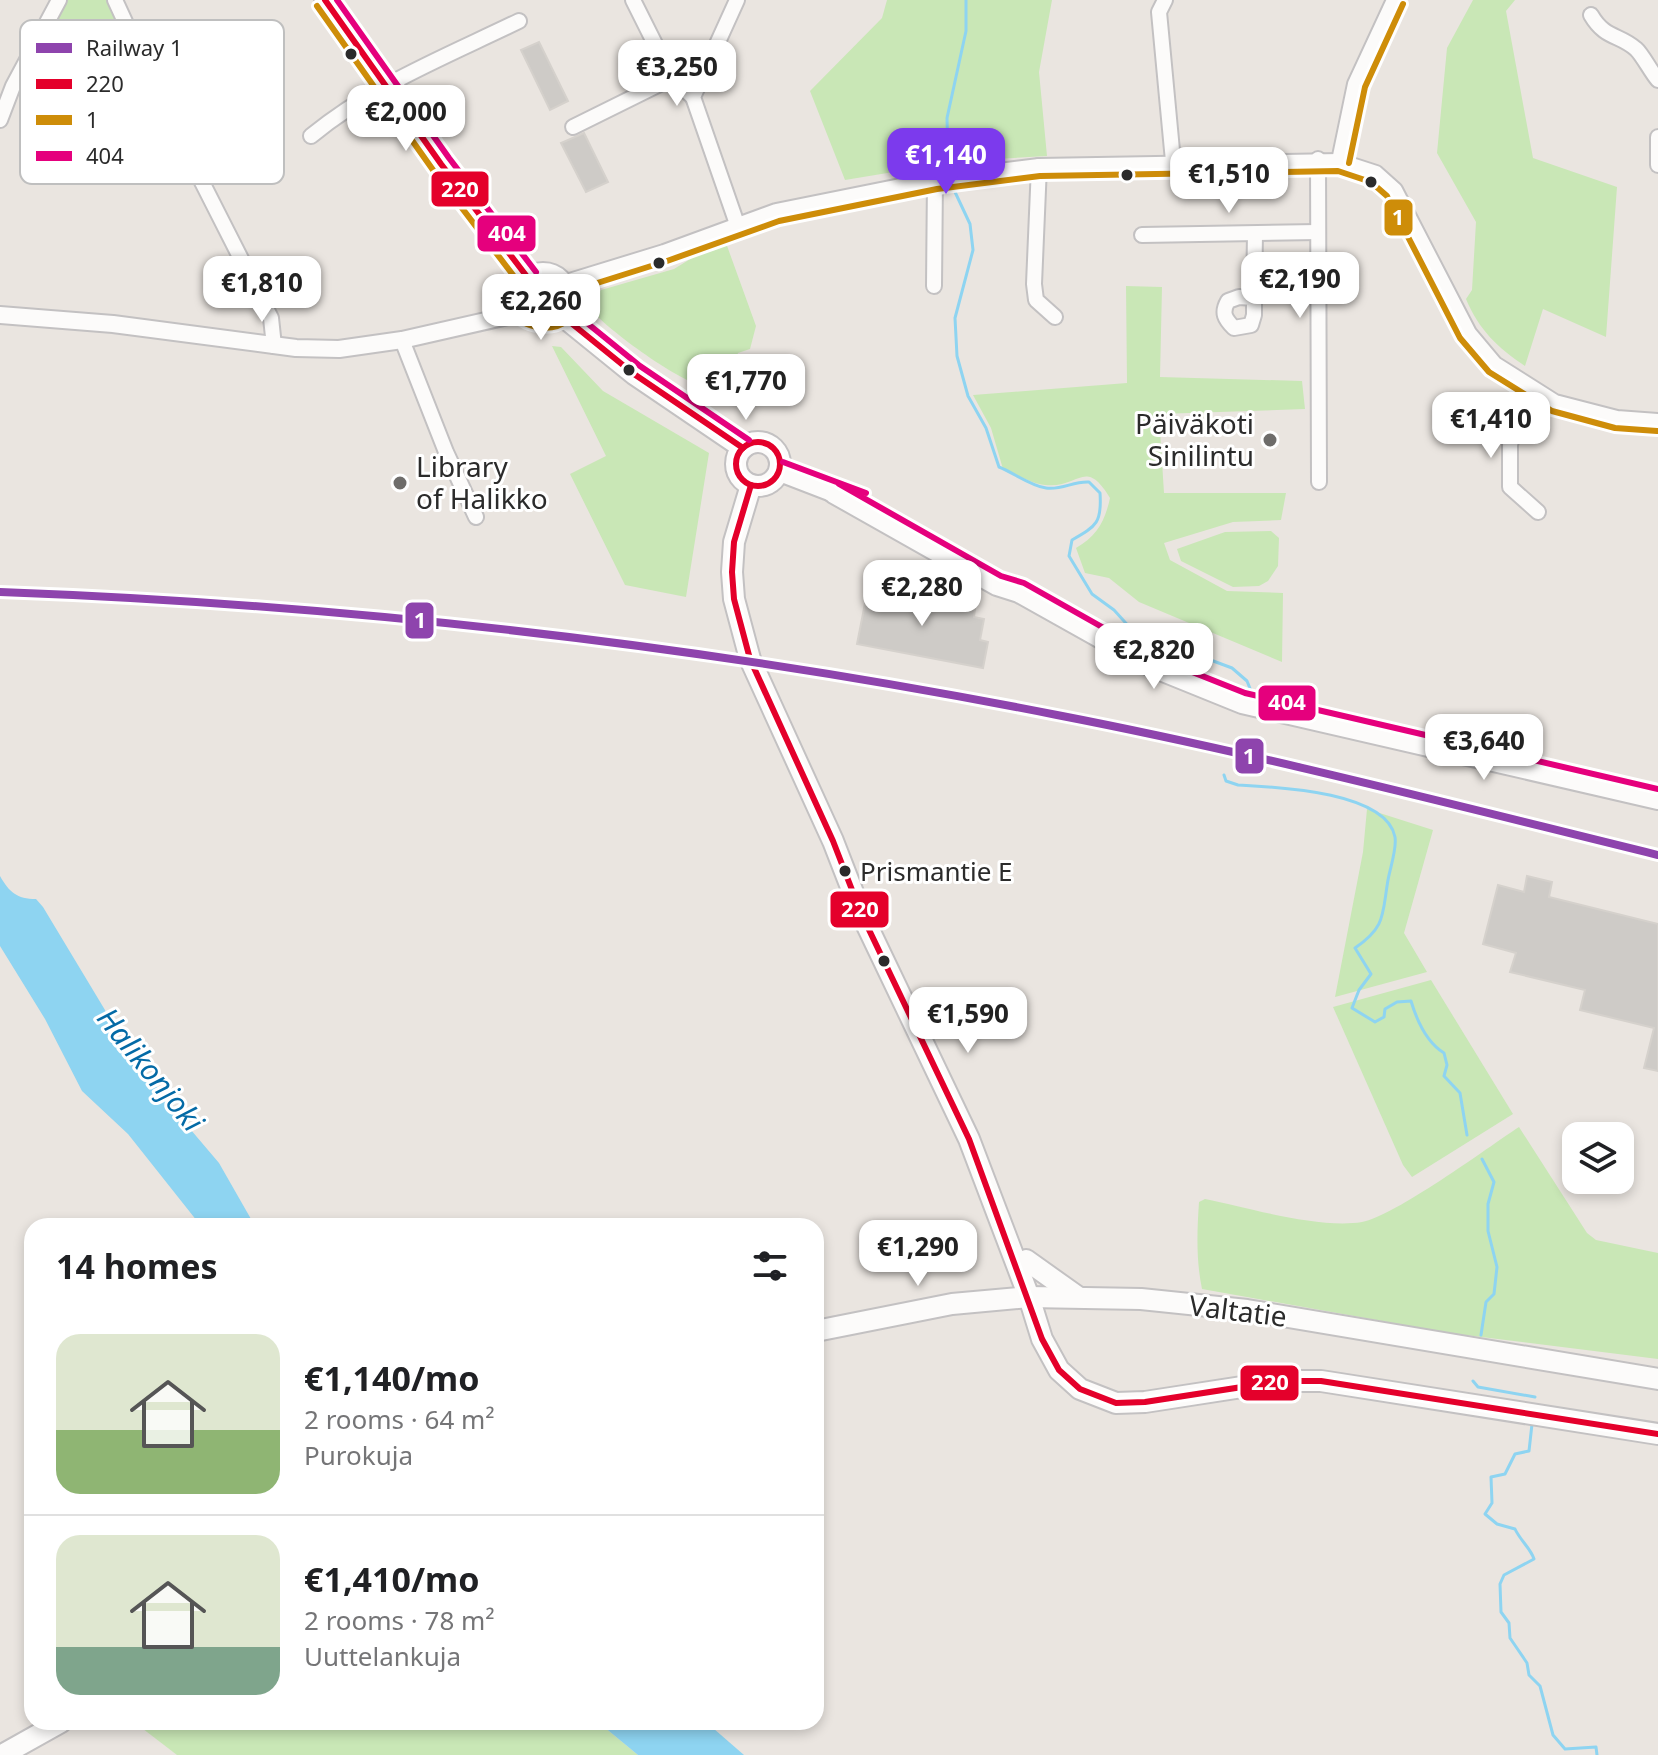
<!DOCTYPE html>
<meta charset="utf-8">
<style>
:root{--surface:#fff;--page:#f6f6f6;--text:#202124;--muted:#757577;--line:#e0e0e0;--accent:#7c3aed}
body{margin:0;font-family:"Noto Sans",sans-serif;background:var(--page);color:var(--text);height:100vh;display:flex;flex-direction:column;font-size:30px;white-space:nowrap}
*{box-sizing:border-box;margin:0}
p{font-size:26px;color:var(--muted)}
.icon{flex:none;width:44px;height:44px;fill:none;stroke:currentColor;stroke-width:2;stroke-linecap:round;stroke-linejoin:round}
.map{position:relative;flex:1;overflow:hidden}
.details{position:absolute;left:24px;top:1218px;width:800px;height:512px;display:flex;flex-direction:column;background:var(--surface);border-radius:24px;box-shadow:0 4px 12px #0003}
.details>*{flex:none}
.buttons{position:absolute;left:1562px;top:1122px;display:grid;gap:16px}
.buttons a{display:grid;place-items:center;width:72px;height:72px;border-radius:16px;background:var(--surface);box-shadow:0 4px 12px #0003;font-size:40px}
.price{position:absolute;translate:-50% -68px;padding:0 18px;border-radius:16px;background:#fff;color:#222;font-size:26px;line-height:52px;filter:drop-shadow(0 2px 4px #0008)}
.price::after{content:'';position:absolute;left:50%;top:48px;width:24px;height:18px;margin-left:-12px;background:inherit;clip-path:polygon(0 0,100% 0,50% 100%)}
.price.current{background:var(--accent);color:#fff}
ul{padding:0;list-style:none}
li{display:flex;align-items:center;gap:24px;height:200px;padding:0 32px}
li+li{border-top:2px solid var(--line)}
li span{display:grid;place-items:center;flex:none;width:224px;height:160px;border-radius:24px;color:#555}
li>.icon{margin-inline-start:auto}
span .icon{width:96px;height:96px;fill:#fffc;stroke-width:1}
li b{font-size:34px}
h2{display:flex;justify-content:space-between;align-items:center;height:96px;padding:0 32px;font-size:34px}
.map>svg:first-child{display:block}
.green{fill:#c9e7b6}
.water{fill:#8ed4f1}
.lines{fill:none;stroke-linecap:round;stroke-linejoin:round}
.stream{stroke:#8ed4f1;stroke-width:3}
.building{fill:#cecbc7;stroke:#d5d1cc;stroke-width:2}
.minor-casing{stroke:#c3c1c2;stroke-width:18}
.tertiary-casing{stroke:#c3c1c2;stroke-width:20}
.secondary-casing{stroke:#c3c1c2;stroke-width:24}
.minor{stroke:#fcfbfa;stroke-width:14}
.tertiary{stroke:#fcfbfa;stroke-width:16}
.secondary{stroke:#fcfbfa;stroke-width:20}
.bus-1-casing{stroke:#fff;stroke-width:12}
.bus-2-casing{stroke:#fff;stroke-width:12}
.bus-3-casing{stroke:#fff;stroke-width:12}
.bus-1{stroke:#e4002b;stroke-width:6}
.bus-2{stroke:#ce8d09;stroke-width:6}
.bus-3{stroke:#e5007d;stroke-width:6}
.rail-1-casing{stroke:#fff;stroke-width:14}
.rail-1{stroke:#8e44ad;stroke-width:8}
.bus-dot{fill:#2b2b2b;stroke:#fff;stroke-width:3}
.poi-dot{fill:#6e6c6a;stroke:#fff;stroke-width:3}
.labels{text-anchor:middle;stroke-width:6;stroke-linejoin:round;paint-order:stroke}
.bus-label{font-size:26px;fill:#2b2b2b;stroke:#fff;text-anchor:start}
.poi-label{font-size:28px;fill:#2b2b2b;stroke:#fff;text-anchor:end}
.street-label{font-size:28px;fill:#2b2b2b;stroke:#fff}
.water-label{font-size:30px;font-style:italic;fill:#036aa6;stroke:#fff}
.key{fill:#fff;stroke:#bfbfbf;stroke-width:2}
.key-label{font-size:22px;fill:#2b2b2b}
.line-badge{stroke:#fff;stroke-width:3}
.badge-label{font-size:22px;text-anchor:middle;font-weight:bold;fill:#fff}
</style>
<div class="map">
<svg width="1658" height="1755" viewBox="0 0 1658 1755">
<rect width="100%" height="100%" fill="#eae5e0"/>
<g class="green">
<path d="M63,0H107L155,104L106,135L76,141L45,42Z"/>
<path d="M887,0H1052L1039,72L1047,156L960,161L845,180L810,91L882,18Z"/>
<path d="M1473,0H1515L1506,11L1533,158L1617,187L1606,337L1543,309L1525,366C1498,348 1479,330 1466,299L1472,290L1476,222L1437,153L1447,48Z"/>
<path d="M726,243L756,326L750,349L738,353L727,383C719,387 712,389 703,386C678,381 603,327 588,306L590,299L601,290L674,269L700,253Z"/>
<path d="M1126,286L1162,287L1160,377L1302,381L1305,409L1159,414L1164,493H1286L1281,520L1233,522L1164,543L1170,560L1227,591L1283,593L1282,662L1139,602L1109,578L1085,573L1076,548C1097,536 1105,521 1110,498C1085,456 1079,489 1045,485C1032,484 1016,474 1003,469L991,428L973,395L1127,383Z"/>
<path d="M552,346L561,347L603,391L709,453L686,597L625,585L570,474L606,456Z"/>
<path d="M1271,531L1279,538L1278,566L1268,581L1259,586L1233,587L1181,561L1177,549L1225,532Z"/>
<path d="M1367,809L1433,830L1404,933L1427,972L1335,997L1363,852Z"/>
<path d="M1431,980L1513,1114L1412,1177L1403,1165L1333,1007Z"/>
<path d="M1519,1127L1587,1233L1596,1240L1658,1253V1359L1449,1333L1202,1289C1196,1260 1197,1232 1199,1202L1205,1199C1249,1208 1319,1229 1362,1222C1395,1216 1487,1148 1519,1127Z"/>
<path d="M134,1722H598L638,1755H177Z"/>
</g>
<g class="water">
<path d="M0,876C9,892 17,899 36,899L43,907L105,1010L120,1050L161,1091L174,1110L219,1163L255,1226H201L128,1134L82,1091L45,1019L0,946Z"/>
<path d="M598,1722H706L744,1755H638Z"/>
</g>
<g class="lines">
<g class="stream">
<path d="M948,159L947,118L966,31V0"/>
<path d="M955,192L970,224L973,250L955,318L957,356L968,396L986,428L999,467C1014,473 1031,486 1046,488C1063,490 1073,481 1089,482L1100,493C1102,522 1097,526 1072,540L1069,556L1092,594L1114,610L1133,631L1232,668L1247,681L1251,691"/>
<path d="M1224,775L1226,781L1238,785C1275,787 1386,791 1395,837C1397,849 1390,868 1388,880C1382,915 1386,927 1355,948L1371,974L1359,990L1352,1008L1375,1022L1384,1017L1385,1009L1397,1002L1411,1001C1417,1021 1426,1042 1444,1053L1447,1065L1444,1076L1460,1093L1467,1135"/>
<path d="M1481,1335L1486,1302L1494,1294L1497,1267L1488,1231V1204L1494,1182L1482,1159"/>
<path d="M1473,1381L1478,1387L1535,1397"/>
<path d="M1532,1424L1529,1451L1515,1454L1505,1474L1491,1477L1492,1503L1485,1514L1497,1524L1515,1529C1520,1540 1531,1549 1534,1559L1504,1575L1500,1584L1501,1612L1509,1623L1510,1638L1527,1663L1529,1675L1540,1686L1553,1735L1565,1749L1596,1747L1597,1755"/>
</g>
</g>
<g class="building">
<path d="M539,42L568,101L550,110L521,50Z"/>
<path d="M584,133L608,182L586,192L561,143Z"/>
<path d="M868,588L975,609L974,617L984,619L980,640L988,642L983,668L857,644Z"/>
<path d="M1527,876L1552,882L1549,897L1658,924V1071L1644,1068L1654,1028L1580,1010L1585,990L1510,972L1516,953L1483,944L1498,885L1524,892Z"/>
</g>
<g class="lines">
<g class="minor-casing">
<g id="minor">
<path d="M115,0L167,113L271,318L274,346"/>
<path d="M633,0L672,78L693,97"/>
<path d="M737,0L693,97L737,224"/>
<path d="M1165,0L1159,12L1173,161"/>
<path d="M1591,15C1605,39 1619,34 1636,49C1642,54 1651,72 1658,80"/>
<path d="M0,120L13,86L59,0"/>
<path d="M573,127L672,78"/>
<path d="M311,136C373,85 447,56 519,21"/>
<path d="M1658,137V165"/>
<path d="M1318,159L1319,482"/>
<path d="M1339,161L1355,84L1394,0"/>
<path d="M1039,166L1034,284L1036,300L1055,317"/>
<path d="M1142,235L1318,232"/>
<path d="M563,283L664,252L776,211L935,179L1039,166L1339,161L1376,173L1395,190L1469,333L1495,364L1555,402L1617,418L1658,421"/>
<path d="M934,286L935,179"/>
<path d="M1254,298V315L1251,325L1234,328C1225,319 1221,313 1228,301L1239,297L1254,298L1255,234"/>
<path d="M402,340L446,452L476,517"/>
<path d="M1526,386L1510,445V487L1538,512"/>
</g>
</g>
<g class="tertiary-casing">
<path id="tertiary" d="M0,315L113,324L296,348L339,349L402,340L525,312"/>
</g>
<g class="secondary-casing">
<g id="secondary">
<path d="M325,0L441,164L528,278"/>
<circle cx="543" cy="297" r="24"/>
<path d="M560,314L634,374L743,448"/>
<circle cx="758" cy="464" r="22"/>
<path d="M780,471L845,496"/>
<path d="M751,485L734,542L732,572L734,599L750,659L833,841L861,913L969,1139L1029,1297L1042,1339L1059,1370L1080,1389L1116,1403L1145,1402L1281,1381H1321L1658,1434"/>
<path d="M834,493L997,585L1019,592L1153,667L1242,703L1658,799"/>
<path d="M1026,1260L1078,1297"/>
<path d="M816,1331L952,1304L1029,1297L1141,1299L1247,1310L1658,1379"/>
<path d="M2,1755L61,1722"/>
</g>
</g>
<use href="#minor" class="minor"/>
<use href="#tertiary" class="tertiary"/>
<use href="#secondary" class="secondary"/>
<g class="bus-1-casing">
<g id="bus-1">
<path d="M325,0L441,164L528,278"/>
<path d="M560,314L634,374L743,448"/>
<circle cx="758" cy="464" r="22"/>
<path d="M751,485L734,542L732,572L734,599L750,659L833,841L861,913L969,1139L1042,1339L1059,1370L1080,1389L1116,1403L1145,1402L1281,1381H1321L1658,1434"/>
</g>
</g>
<g class="bus-2-casing">
<g id="bus-2">
<path d="M317,6L433,170L516,279C483,335 589,348 575,290L667,261L779,221L937,189L1040,176L1338,171L1371,182L1387,196L1460,338L1489,372L1552,411L1615,428L1657,431"/>
<path d="M1349,163L1365,87L1403,4"/>
</g>
</g>
<g class="bus-3-casing">
<g id="bus-3">
<path d="M337,0L449,158L536,272"/>
<path d="M566,306L640,366L749,440"/>
<path d="M783,462L866,493"/>
<path d="M839,484L1001,576L1024,583L1157,658L1245,693L1658,789"/>
</g>
</g>
<use href="#bus-1" class="bus-1"/>
<use href="#bus-2" class="bus-2"/>
<use href="#bus-3" class="bus-3"/>
<g class="rail-1-casing">
<path id="rail-1" d="M0,592C356,605 708,646 1057,715C1259,754 1458,806 1658,855"/>
</g>
<use href="#rail-1" class="rail-1"/>
</g>
<g class="bus-dot">
<circle cx="351" cy="54" r="7"/>
<circle cx="1127" cy="175" r="7"/>
<circle cx="1371" cy="182" r="7"/>
<circle cx="659" cy="263" r="7"/>
<circle cx="629" cy="370" r="7"/>
<circle cx="845" cy="871" r="7"/>
<circle cx="884" cy="961" r="7"/>
</g>
<g class="poi-dot">
<circle cx="1270" cy="440" r="8"/>
<circle cx="400" cy="483" r="8"/>
</g>
<g class="labels">
<g class="bus-label">
<text x="860" y="881">Prismantie E</text>
</g>
<g class="poi-label">
<text x="1254" y="434">Päiväkoti<tspan x="1254" dy="32">Sinilintu</tspan></text>
<text x="416" y="477" text-anchor="start">Library<tspan x="416" dy="32">of Halikko</tspan></text>
</g>
<g class="street-label">
<text transform="translate(1238 1311) rotate(7)" y="10">Valtatie</text>
</g>
<g class="water-label">
<text transform="translate(150 1070) rotate(51)" y="10">Halikonjoki</text>
</g>
</g>
<rect x="20" y="20" width="264" height="164" rx="12" class="key"/>
<rect x="36" y="43" width="36" height="10" fill="#8e44ad"/>
<rect x="36" y="79" width="36" height="10" fill="#e4002b"/>
<rect x="36" y="115" width="36" height="10" fill="#ce8d09"/>
<rect x="36" y="151" width="36" height="10" fill="#e5007d"/>
<g class="key-label">
<text x="86" y="56">Railway 1</text>
<text x="86" y="92">220</text>
<text x="86" y="128">1</text>
<text x="86" y="164">404</text>
</g>
<g class="line-badge">
<rect x="430" y="170" width="60" height="38" rx="8" fill="#e4002b"/>
<rect x="1383" y="198" width="31" height="39" rx="8" fill="#ce8d09"/>
<rect x="476" y="214" width="61" height="39" rx="8" fill="#e5007d"/>
<rect x="404" y="601" width="31" height="39" rx="8" fill="#8e44ad"/>
<rect x="1257" y="684" width="60" height="38" rx="8" fill="#e5007d"/>
<rect x="1234" y="737" width="31" height="38" rx="8" fill="#8e44ad"/>
<rect x="829" y="890" width="61" height="39" rx="8" fill="#e4002b"/>
<rect x="1239" y="1364" width="61" height="38" rx="8" fill="#e4002b"/>
</g>
<g class="badge-label">
<text x="460" y="197">220</text>
<text x="1398" y="225">1</text>
<text x="507" y="241">404</text>
<text x="420" y="628">1</text>
<text x="1287" y="710">404</text>
<text x="1249" y="764">1</text>
<text x="860" y="917">220</text>
<text x="1270" y="1390">220</text>
</g>
</svg>
<div class="buttons">
<a><svg class="icon" aria-label="layers" viewBox="0 0 24 24"><path d="M12 4l9 5-9 5-9-5zM3 14l9 5 9-5"/></svg></a>
</div>
<b class="price" style="left:677px;top:108px">€3,250</b>
<b class="price" style="left:406px;top:153px">€2,000</b>
<b class="price current" style="left:946px;top:196px">€1,140</b>
<b class="price" style="left:1229px;top:215px">€1,510</b>
<b class="price" style="left:1300px;top:320px">€2,190</b>
<b class="price" style="left:262px;top:324px">€1,810</b>
<b class="price" style="left:541px;top:342px">€2,260</b>
<b class="price" style="left:746px;top:422px">€1,770</b>
<b class="price" style="left:1491px;top:460px">€1,410</b>
<b class="price" style="left:922px;top:628px">€2,280</b>
<b class="price" style="left:1154px;top:691px">€2,820</b>
<b class="price" style="left:1484px;top:782px">€3,640</b>
<b class="price" style="left:968px;top:1055px">€1,590</b>
<b class="price" style="left:918px;top:1288px">€1,290</b>
<section class="details">
<h2>14 homes<svg class="icon" aria-label="filters" viewBox="0 0 24 24"><path d="M4 7h16M4 17h16"/><circle cx="9" cy="7" r="2"/><circle cx="15" cy="17" r="2"/></svg></h2>
<ul>
<li><span style="background:linear-gradient(#dfe7d0 60%,#8fb573 0)"><svg class="icon" aria-label="home" viewBox="0 0 24 24"><path d="M3 11l9-7 9 7M6 9v11h12V9"/></svg></span><div><b>€1,140/mo</b><p>2 rooms · 64 m²</p><p>Purokuja</p></div></li>
<li><span style="background:linear-gradient(#dfe7d0 70%,#7fa58c 0)"><svg class="icon" aria-label="home" viewBox="0 0 24 24"><path d="M3 11l9-7 9 7M6 9v11h12V9"/></svg></span><div><b>€1,410/mo</b><p>2 rooms · 78 m²</p><p>Uuttelankuja</p></div></li>
</ul>
</section>
</div>
